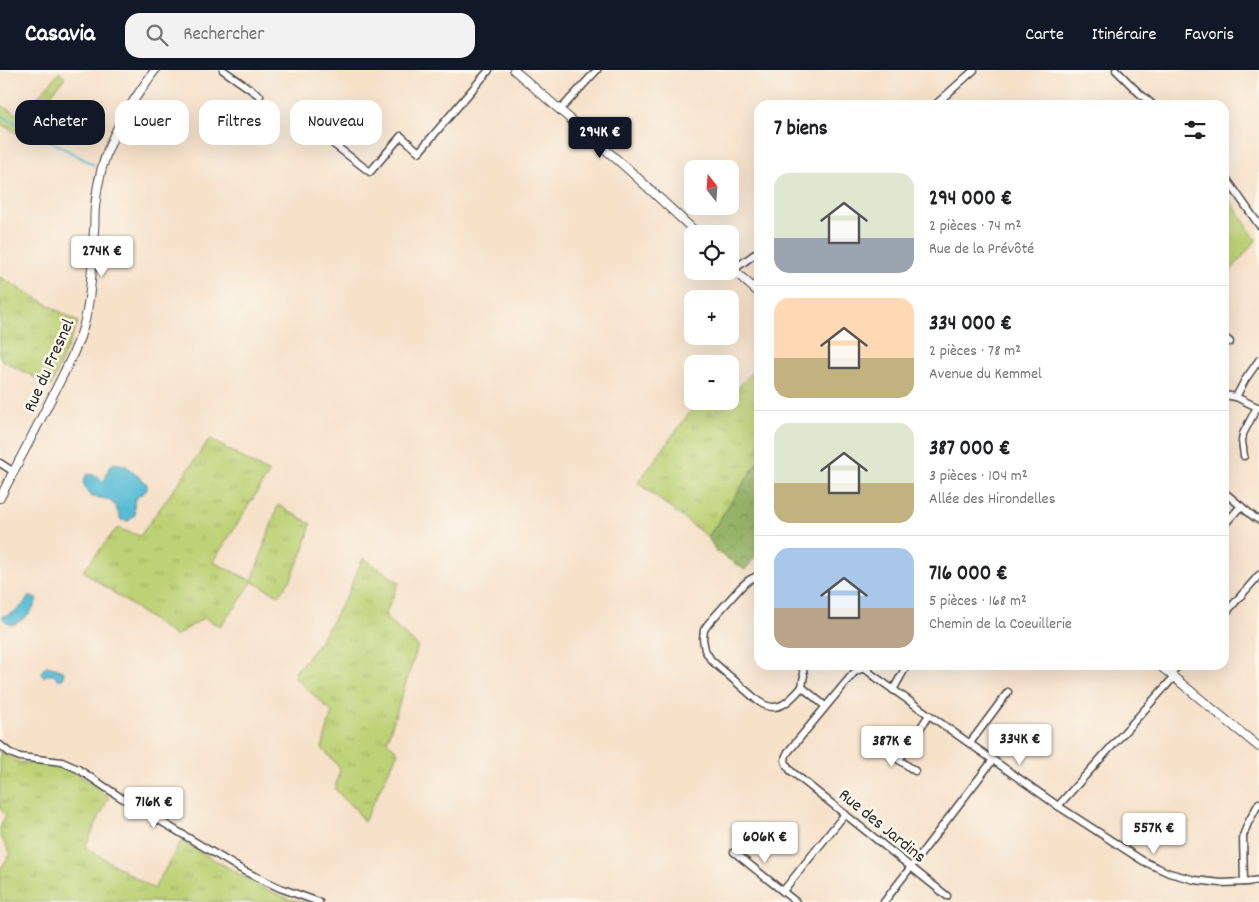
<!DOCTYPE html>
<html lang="fr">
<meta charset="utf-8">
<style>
:root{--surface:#fff;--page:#f2f2f2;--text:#202124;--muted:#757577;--line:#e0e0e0;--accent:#111827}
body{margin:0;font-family:Dekko,sans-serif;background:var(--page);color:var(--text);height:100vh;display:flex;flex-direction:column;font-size:19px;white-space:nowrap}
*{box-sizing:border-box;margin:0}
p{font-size:16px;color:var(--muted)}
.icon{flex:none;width:28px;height:28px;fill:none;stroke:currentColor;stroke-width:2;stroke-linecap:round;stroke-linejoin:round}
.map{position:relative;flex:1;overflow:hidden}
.panel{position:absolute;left:754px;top:30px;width:475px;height:570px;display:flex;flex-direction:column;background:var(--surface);border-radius:15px;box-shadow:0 5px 20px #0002}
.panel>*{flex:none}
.top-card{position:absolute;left:15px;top:30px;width:475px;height:45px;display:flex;gap:10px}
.needle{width:32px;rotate:343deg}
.fabs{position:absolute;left:684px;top:90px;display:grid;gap:10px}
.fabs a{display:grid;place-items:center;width:55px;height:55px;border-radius:10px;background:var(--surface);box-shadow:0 5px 20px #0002;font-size:25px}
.price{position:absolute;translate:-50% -42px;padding:0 11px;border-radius:5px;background:#fff;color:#222;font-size:16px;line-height:32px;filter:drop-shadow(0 1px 2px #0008)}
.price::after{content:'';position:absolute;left:50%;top:30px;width:15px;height:11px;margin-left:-8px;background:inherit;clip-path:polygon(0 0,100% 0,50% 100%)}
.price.on{background:var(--accent);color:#fff}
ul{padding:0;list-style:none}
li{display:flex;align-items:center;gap:15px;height:125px;padding:0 20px}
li+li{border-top:1px solid var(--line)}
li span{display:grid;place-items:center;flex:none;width:140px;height:100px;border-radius:15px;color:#555}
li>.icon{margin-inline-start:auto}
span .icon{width:60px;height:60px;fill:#fffc;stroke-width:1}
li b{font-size:21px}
h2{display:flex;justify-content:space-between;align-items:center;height:60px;padding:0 20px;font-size:21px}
.pill{padding:0 18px;border-radius:15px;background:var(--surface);box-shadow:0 5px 20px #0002;font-size:18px;line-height:45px}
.pill.on{background:var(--accent);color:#fff}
header{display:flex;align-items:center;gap:30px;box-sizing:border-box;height:70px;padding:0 25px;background:var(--accent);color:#fff}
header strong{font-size:24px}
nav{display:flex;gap:28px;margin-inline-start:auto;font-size:18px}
.search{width:350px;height:45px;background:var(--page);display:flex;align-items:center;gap:12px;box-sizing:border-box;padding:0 18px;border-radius:15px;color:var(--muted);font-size:19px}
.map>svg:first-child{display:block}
.grass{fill:url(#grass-tufts);stroke:#747e50}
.forest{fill:url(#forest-crowns);stroke:#607049}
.garden{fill:#bdd276;stroke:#747e50}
.water{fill:#57bcd5;stroke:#417480}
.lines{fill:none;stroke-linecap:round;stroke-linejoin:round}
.stream{stroke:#57bcd5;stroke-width:2}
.minor-casing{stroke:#494643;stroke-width:9}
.tertiary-casing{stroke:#494643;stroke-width:10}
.minor{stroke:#fff;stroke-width:6}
.tertiary{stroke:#fff;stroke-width:8}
.labels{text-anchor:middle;stroke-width:5;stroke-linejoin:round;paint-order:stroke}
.street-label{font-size:18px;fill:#2b2b2b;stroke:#fbf7ec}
</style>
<header>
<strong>Casavia</strong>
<div class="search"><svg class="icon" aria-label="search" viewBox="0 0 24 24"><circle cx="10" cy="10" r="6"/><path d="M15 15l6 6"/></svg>Rechercher</div>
<nav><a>Carte</a><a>Itinéraire</a><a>Favoris</a></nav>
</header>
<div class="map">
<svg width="1259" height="832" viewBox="0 0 1259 832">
<defs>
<pattern id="grass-tufts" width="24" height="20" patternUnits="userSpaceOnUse" patternTransform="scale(1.25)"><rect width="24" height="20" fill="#bdd276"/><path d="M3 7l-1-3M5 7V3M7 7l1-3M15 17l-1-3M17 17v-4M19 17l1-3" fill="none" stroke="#a3b466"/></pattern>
<pattern id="forest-crowns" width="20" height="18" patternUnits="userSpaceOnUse" patternTransform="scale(1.25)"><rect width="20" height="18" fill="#96b467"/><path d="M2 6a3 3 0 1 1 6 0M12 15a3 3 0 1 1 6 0" fill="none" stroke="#7b9355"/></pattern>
</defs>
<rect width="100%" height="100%" fill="#fbf7ec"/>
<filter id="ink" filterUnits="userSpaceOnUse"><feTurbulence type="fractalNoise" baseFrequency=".02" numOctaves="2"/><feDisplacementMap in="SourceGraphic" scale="10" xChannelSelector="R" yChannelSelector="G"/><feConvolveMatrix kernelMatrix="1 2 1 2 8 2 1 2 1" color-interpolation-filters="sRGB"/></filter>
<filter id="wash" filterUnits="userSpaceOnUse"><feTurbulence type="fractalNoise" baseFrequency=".0096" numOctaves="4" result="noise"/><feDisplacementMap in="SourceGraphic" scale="20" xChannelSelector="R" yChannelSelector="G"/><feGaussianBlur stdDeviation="1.12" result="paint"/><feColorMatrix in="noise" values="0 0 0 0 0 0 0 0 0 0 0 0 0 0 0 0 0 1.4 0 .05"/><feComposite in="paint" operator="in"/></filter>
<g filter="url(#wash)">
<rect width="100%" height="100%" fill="#f6e1c9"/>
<g class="grass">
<path d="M60,2L65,7L24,58L30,62L21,65L0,54V35L21,46Z"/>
<path d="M0,207L78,252L51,316L0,289Z"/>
<path d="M754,300L759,304V390L708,467L638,413L698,331H709L719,340L726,331H730V327Z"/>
<path d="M210,369L269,403L213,492L252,511L278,435L311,454L303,481L290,511L279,525L252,512L237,535L220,556L204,548L175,566L83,501L117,458L140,466Z"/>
<path d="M363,488L399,512L385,545L390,552L418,576L387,671L398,682L364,752L355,738L352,737L335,719L340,698L322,678L332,642L294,607L296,601L315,578L331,553L348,523Z"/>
<path d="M0,681L4,684L18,692L67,698L87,710L109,727L85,777L154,819L181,771L264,818L291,830L307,832H0V799L11,784L0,766V757L6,745L0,739Z"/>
</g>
<path class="forest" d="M759,390V482L745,500L716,481L708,467Z"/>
<path class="garden" d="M1224,121L1256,170L1224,209Z"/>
<g class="water">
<path d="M114,393L125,395L147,414V420L135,429L134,434L135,445L129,451L121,450L115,435L107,429L92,427L87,422L83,412L87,404L98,406L104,412L109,397Z"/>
<path d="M29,526L37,529C34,541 23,552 11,555L5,551L2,546C15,545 22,537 29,526Z"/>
<path d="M46,596L55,598L64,602L63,609H57L53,605H46L44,607L41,602Z"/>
</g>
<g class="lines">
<path class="stream" d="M0,45L27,58L94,95"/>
</g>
</g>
<g filter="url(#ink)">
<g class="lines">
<g class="minor-casing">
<g id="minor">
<path d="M223,0L260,26"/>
<path d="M1116,0L1138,22L1153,35"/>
<path d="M935,35L974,0"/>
<path d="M560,40L597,0"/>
<path d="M332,73L370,102L401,66L419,82L489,0"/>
<path d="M1224,105L1259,155"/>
<path d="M733,200L759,181"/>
<path d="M1224,267L1230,272"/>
<path d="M1224,325L1236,327L1259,338"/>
<path d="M1236,327L1245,310L1259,290"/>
<path d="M1244,386L1242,371L1243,364L1257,337"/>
<path d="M0,393L14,402"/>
<path d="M1224,422L1254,447L1259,450"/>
<path d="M1224,455L1241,436"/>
<path d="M759,505L749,510L741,517L708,554L704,560L703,569L705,580L711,590L758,631C777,645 789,632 802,617"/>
<path d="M1224,545L1259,505"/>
<path d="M802,595L804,605L802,617L825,636"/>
<path d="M1170,604L1179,595"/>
<path d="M893,620L907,595"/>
<path d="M970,673L1008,622"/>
<path d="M0,675L10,683L20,687L62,692L78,699L120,727L244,801L280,818L319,832"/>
<path d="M881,677L915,701"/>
<path d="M899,690L929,645"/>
<path d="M1058,736L1174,607"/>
<path d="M734,782L796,832"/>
<path d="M1244,812L1243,766L1248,753L1259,733"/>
<path d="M783,821L845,744"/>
<path d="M947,826L791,701C785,694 783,689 788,682L852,605L856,601L866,598L868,601L874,606L1058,736L1143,791L1169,803L1195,810L1221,813L1247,812L1259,810"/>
<path d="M884,832L993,690"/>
</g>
</g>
<g class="tertiary-casing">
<g id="tertiary">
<path d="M514,0L629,100L698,164"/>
<path d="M730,197L759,223"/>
<path d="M0,428C17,394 35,361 52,327C63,304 76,282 83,258C92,226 92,192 94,160C95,152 94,145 95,137C100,80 122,45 155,0"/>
<path d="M1159,595L1259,677"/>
</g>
</g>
<use href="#minor" class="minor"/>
<use href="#tertiary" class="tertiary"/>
</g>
</g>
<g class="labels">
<g class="street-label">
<text transform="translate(48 295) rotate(-66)" y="6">Rue du Fresnel</text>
<text transform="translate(883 755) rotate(39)" y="6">Rue des Jardins</text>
</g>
</g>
</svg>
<div class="fabs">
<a><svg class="needle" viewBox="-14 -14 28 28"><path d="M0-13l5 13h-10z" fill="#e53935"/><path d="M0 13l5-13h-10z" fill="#757577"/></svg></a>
<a><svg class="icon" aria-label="locate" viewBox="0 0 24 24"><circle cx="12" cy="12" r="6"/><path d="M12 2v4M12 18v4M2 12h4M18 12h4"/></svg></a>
<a>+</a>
<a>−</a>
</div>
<b class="price on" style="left:600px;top:89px">294K €</b>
<b class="price" style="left:102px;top:208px">274K €</b>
<b class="price" style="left:1020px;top:696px">334K €</b>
<b class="price" style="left:892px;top:698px">387K €</b>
<b class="price" style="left:154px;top:759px">716K €</b>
<b class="price" style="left:1154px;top:785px">557K €</b>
<b class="price" style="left:765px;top:794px">606K €</b>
<div class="top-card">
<a class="pill on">Acheter</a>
<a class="pill">Louer</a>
<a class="pill">Filtres</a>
<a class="pill">Nouveau</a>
</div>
<section class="panel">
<h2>7 biens<svg class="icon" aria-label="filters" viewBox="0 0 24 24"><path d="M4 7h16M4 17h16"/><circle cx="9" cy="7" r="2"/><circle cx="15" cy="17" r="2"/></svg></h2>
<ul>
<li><span style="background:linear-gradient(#dfe7d0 65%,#9aa5b1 0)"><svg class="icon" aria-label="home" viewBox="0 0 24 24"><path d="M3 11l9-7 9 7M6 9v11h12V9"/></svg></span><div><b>294 000 €</b><p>2 pièces · 74 m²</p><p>Rue de la Prévôté</p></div></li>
<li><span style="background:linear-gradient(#ffd9b3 60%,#c2b280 0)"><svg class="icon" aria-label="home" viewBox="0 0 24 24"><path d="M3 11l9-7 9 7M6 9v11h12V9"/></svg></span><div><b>334 000 €</b><p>2 pièces · 78 m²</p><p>Avenue du Kemmel</p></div></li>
<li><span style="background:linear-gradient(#dfe7d0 60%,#c2b280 0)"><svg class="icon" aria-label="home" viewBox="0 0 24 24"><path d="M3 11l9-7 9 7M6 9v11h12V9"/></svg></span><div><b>387 000 €</b><p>3 pièces · 104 m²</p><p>Allée des Hirondelles</p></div></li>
<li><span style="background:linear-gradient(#a9c7e8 60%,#b9a48a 0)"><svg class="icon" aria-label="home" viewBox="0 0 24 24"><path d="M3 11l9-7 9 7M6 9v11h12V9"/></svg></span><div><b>716 000 €</b><p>5 pièces · 168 m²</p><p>Chemin de la Coeuillerie</p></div></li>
</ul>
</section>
</div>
